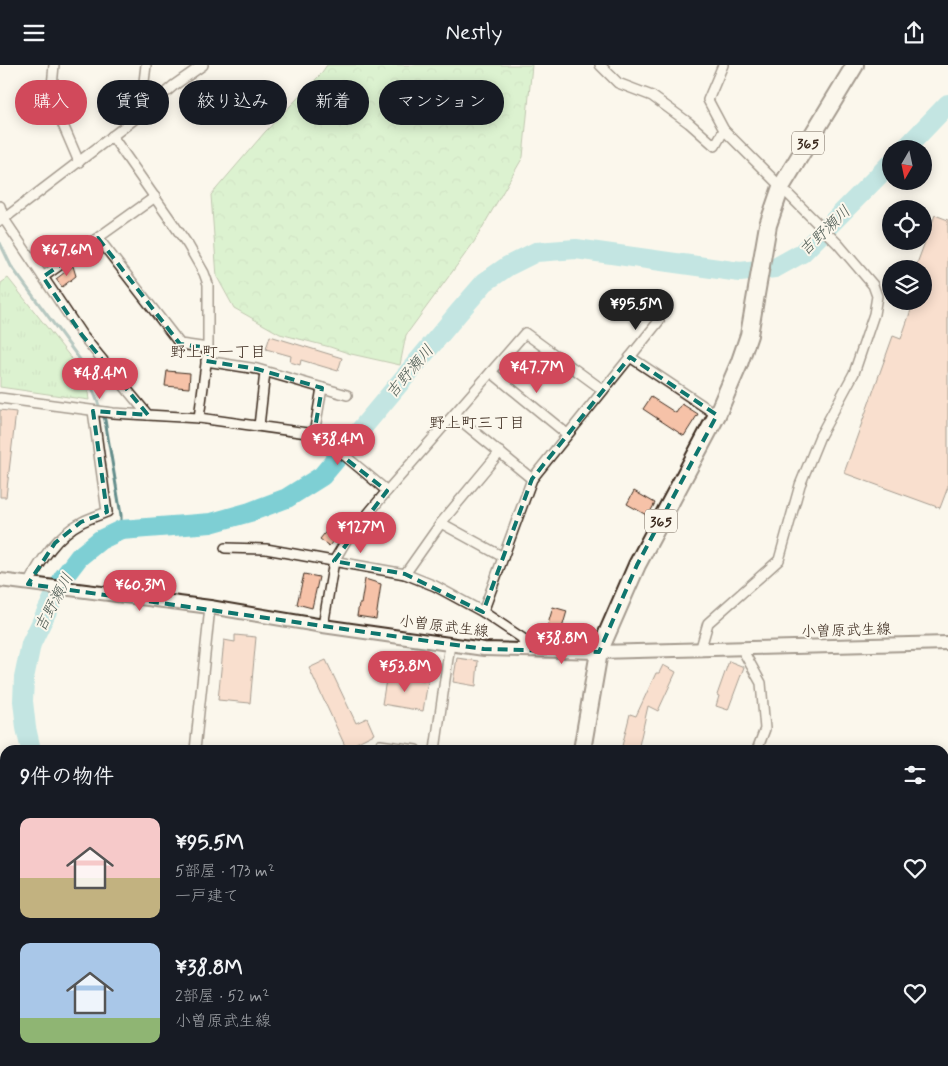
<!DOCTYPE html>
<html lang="ja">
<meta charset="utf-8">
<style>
:root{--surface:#171b24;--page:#242831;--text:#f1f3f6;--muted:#9ea1a6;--accent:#d1495b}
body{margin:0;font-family:Mynerve,"Klee One",sans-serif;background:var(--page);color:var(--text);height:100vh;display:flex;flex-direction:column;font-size:19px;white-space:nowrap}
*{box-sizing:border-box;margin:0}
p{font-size:16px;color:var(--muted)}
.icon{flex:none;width:28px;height:28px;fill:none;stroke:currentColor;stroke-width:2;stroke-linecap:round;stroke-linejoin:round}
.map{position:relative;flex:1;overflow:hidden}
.drawer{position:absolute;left:0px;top:680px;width:949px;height:321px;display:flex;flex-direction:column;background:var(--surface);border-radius:15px 15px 0 0;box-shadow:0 2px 12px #0003}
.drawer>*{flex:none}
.banner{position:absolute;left:15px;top:15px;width:500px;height:45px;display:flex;gap:10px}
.needle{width:32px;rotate:189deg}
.tools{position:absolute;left:882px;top:75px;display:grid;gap:10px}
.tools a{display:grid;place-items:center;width:50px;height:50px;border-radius:50%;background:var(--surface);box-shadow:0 2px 12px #0003;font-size:25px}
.price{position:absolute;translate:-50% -42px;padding:0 11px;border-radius:18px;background:var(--accent);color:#fff;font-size:16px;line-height:32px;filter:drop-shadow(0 1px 2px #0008)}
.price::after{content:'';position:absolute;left:50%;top:30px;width:15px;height:11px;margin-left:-8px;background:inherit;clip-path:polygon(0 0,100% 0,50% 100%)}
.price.active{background:#222;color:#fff}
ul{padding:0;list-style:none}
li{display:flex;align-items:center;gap:15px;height:125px;padding:0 20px}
li span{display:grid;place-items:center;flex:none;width:140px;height:100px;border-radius:10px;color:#555}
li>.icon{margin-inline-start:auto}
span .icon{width:60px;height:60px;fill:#fffc;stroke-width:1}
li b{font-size:21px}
h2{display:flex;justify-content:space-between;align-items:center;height:60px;padding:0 20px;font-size:21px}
.pill{padding:0 18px;border-radius:22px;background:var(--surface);box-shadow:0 2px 12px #0003;font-size:18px;line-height:45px}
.pill.active{background:var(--accent);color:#fff}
header{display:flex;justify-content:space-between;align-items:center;height:65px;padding:0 20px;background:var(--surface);font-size:22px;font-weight:600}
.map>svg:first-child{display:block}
.grass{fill:url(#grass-tufts);stroke:#798b66}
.forest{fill:url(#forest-crowns);stroke:#798b66}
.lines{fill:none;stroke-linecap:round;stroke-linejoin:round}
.stream{stroke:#638d8b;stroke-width:3}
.river{stroke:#7ecfd4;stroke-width:20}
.building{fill:#f6c2a8;stroke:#3b2a1e}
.street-casing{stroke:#3b2a1e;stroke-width:12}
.secondary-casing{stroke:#3b2a1e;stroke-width:16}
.highway-casing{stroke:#3b2a1e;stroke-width:20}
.street{stroke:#fbf7ec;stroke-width:9}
.secondary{stroke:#fbf7ec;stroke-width:12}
.highway{stroke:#fbf7ec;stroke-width:16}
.marked{fill:none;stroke:#0f766e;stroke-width:4;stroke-dasharray:10 6;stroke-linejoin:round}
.labels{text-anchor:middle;stroke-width:4;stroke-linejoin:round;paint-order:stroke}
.shield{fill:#fbf7ec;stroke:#75685c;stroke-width:1}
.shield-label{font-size:14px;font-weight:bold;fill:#3b2a1e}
.street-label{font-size:15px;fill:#3b2a1e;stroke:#fbf7ec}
.water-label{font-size:16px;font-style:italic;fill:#4f5c55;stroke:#fbf7ec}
.neighbourhood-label{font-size:16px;fill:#3b2a1e;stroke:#fbf7ec}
</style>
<header><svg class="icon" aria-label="menu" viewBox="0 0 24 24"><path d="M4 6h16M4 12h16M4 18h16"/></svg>Nestly<svg class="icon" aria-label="share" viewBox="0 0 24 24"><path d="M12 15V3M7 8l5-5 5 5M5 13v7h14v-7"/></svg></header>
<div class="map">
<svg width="948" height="1001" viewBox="0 0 948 1001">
<defs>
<pattern id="grass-tufts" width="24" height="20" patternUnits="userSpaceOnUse" patternTransform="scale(1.25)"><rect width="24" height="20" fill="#b7ecae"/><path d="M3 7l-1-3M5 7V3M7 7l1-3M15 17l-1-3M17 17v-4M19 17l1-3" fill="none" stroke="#9ecb95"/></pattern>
<pattern id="forest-crowns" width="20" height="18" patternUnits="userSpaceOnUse" patternTransform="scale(1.25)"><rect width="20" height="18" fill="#b7ecae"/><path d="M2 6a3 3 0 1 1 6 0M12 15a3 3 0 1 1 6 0" fill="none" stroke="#9ecb95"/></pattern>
</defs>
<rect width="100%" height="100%" fill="#fbf7ec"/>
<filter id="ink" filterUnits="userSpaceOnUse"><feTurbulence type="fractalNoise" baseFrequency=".02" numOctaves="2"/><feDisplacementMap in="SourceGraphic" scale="10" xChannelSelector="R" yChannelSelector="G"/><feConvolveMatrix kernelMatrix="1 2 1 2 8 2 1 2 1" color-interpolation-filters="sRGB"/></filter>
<g filter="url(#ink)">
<path class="grass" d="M8,213L86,312L89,335L0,322V227L1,218Z"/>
<path class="forest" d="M327,0H532L523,92L474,177L406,270L400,300L351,289L330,282L280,269L234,243L217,212L211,130L265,67L320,10Z"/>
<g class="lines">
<path class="stream" d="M0,178L11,201L81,296L105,355L121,450V465"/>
<g class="river">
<path d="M905,84L948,39"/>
<path d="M31,685L26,663L23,636L24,613L31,579L63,513L79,492L100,475L121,465L211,458L250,447L287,433L322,411L459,247L485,217L508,201L536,187L576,184L740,207L775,203L802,188L891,98"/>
<path d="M140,1001L142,996"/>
</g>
</g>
<g class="building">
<path d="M935,150L948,155V422L940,443L844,408L893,271L901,274L914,236H924V204H915Z"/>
<path d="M73,201L76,211L62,222L56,214Z"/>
<path d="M270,271L342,293L338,306L301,295L300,300L290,297L291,291L266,284Z"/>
<path d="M167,306L190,308L189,323L165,321Z"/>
<path d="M651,332L676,348L682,339L698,349L684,371L643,344Z"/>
<path d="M0,345L16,347L6,432H0Z"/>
<path d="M634,426L655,438L648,451L627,439Z"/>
<path d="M340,449L352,459L341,471L339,469L329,481L320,474Z"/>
<path d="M304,509L319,512L312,543L297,539Z"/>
<path d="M365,514L381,519L376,554L357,551L359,539H361Z"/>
<path d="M553,542L567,546L560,570L546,566Z"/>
<path d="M235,570L256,572L250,638L218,635L224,575L235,577Z"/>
<path d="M457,593L478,596L476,621L453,617Z"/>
<path d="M326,595L356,658L367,653L374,669L346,683L309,603Z"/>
<path d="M729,596L744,602L728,645L716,641L719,631L717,630Z"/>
<path d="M663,600L676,607L658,646L648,641L638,685L622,681L630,649L636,651L656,608H659Z"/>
<path d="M387,609L428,616L423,646L382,639Z"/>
</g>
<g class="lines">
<g class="street-casing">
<g id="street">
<path d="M54,0L51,32L79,97"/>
<path d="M600,0L618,18L652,31L689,58L715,81L724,65"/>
<path d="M140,50L146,0"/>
<path d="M112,71L188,180L204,208L208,219V283L199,353"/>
<path d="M0,141L4,154L82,270L148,350"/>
<path d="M1,156L140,50L173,21L203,0"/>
<path d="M98,173L180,279L208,283"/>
<path d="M43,212L155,132"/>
<path d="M630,292L717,350"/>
<path d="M206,296L257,304L347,330"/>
<path d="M491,307L567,369"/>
<path d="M0,333L113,348L199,353L314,369L325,374L387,426"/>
<path d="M454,350L532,414"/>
<path d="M259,361L265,307"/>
<path d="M314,369L322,323"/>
<path d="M441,458L503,492"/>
<path d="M225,483L266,484L405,509L435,521L483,547"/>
<path d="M405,509L441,458L500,387"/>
<path d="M28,519C41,495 57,470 82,457C90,453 99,450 107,447L93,346"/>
<path d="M323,561L334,496L347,474L387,426L525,268L603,325"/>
<path d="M742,584L761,618L765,664L757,685"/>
<path d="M526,585L522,573L483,547L532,414L659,256"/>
<path d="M700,586L708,558L779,495L800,420L820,371L854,308L874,249L877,231L873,220L838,179L724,65L708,35L723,0"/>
<path d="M195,685L210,542"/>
<path d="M380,685V680L416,685"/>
<path d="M435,685L450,579"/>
<path d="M944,861L948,862"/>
<path d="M0,877L5,878"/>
<path d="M0,935H5"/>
<path d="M0,986L5,987"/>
<path d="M62,996L72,1001"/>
<path d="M81,1001L82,996"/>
<path d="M184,1001L185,996"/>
</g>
</g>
<g class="secondary-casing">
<path id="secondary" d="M0,515L210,542L323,561L484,584L599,587L948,578"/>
</g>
<g class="highway-casing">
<g id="highway">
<path d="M582,685L599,587L637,500L717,350L739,299L749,270L768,160L781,122L855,0"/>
<path d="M533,1001L534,996"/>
</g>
</g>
<use href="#street" class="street"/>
<use href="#secondary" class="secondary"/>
<use href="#highway" class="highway"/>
</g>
</g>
<path d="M0 0H948V1001H0ZM98,173L180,279L208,283L206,296L257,304L322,323L314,369L387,426L334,496L405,509L483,547L532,414L630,292L717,350L637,500L599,587L484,584L28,519L55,478L81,457L107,447L93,346L148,350L82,270L43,212Z" fill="#fbf7ec" fill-opacity=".55" fill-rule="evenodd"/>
<path class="marked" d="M98,173L180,279L208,283L206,296L257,304L322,323L314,369L387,426L334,496L405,509L483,547L532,414L630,292L717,350L637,500L599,587L484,584L28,519L55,478L81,457L107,447L93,346L148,350L82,270L43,212Z"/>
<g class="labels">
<g class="shield">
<rect x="792" y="66.5" width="32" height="23" rx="4"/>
<rect x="645" y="444.5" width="32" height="23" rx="4"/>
</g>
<g class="shield-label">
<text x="808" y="83">365</text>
<text x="661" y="461">365</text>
</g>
<g class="street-label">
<text transform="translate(444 561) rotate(7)" y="5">小曽原武生線</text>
<text transform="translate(846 565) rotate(-2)" y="5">小曽原武生線</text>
</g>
<g class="water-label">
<text transform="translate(824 165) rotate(-44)" y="6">吉野瀬川</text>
<text transform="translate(409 306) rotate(-50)" y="6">吉野瀬川</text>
<text transform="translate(53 537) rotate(-62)" y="6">吉野瀬川</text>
</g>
<g class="neighbourhood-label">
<text x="218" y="292">野上町一丁目</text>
<text x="477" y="363">野上町三丁目</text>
</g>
</g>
</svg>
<div class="tools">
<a><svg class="needle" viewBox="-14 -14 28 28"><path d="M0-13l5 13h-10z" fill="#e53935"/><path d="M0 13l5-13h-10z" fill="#9ea1a6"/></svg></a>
<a><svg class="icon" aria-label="locate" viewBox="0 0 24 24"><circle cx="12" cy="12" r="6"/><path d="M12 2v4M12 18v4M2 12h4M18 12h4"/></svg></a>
<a><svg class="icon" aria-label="layers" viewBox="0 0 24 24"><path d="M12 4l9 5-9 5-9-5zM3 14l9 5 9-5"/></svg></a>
</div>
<b class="price" style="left:67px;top:212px">¥67.6M</b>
<b class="price active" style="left:636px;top:266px">¥95.5M</b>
<b class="price" style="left:537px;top:329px">¥47.7M</b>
<b class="price" style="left:100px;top:335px">¥48.4M</b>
<b class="price" style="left:338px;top:401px">¥38.4M</b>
<b class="price" style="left:361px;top:489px">¥127M</b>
<b class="price" style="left:140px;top:547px">¥60.3M</b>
<b class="price" style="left:562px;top:600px">¥38.8M</b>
<b class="price" style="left:405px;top:628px">¥53.8M</b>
<div class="banner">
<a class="pill active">購入</a>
<a class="pill">賃貸</a>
<a class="pill">絞り込み</a>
<a class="pill">新着</a>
<a class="pill">マンション</a>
</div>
<section class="drawer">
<h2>9件の物件<svg class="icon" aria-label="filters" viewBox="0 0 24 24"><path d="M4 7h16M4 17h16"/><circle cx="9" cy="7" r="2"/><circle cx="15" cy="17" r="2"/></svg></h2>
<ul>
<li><span style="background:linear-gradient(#f6c9c9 60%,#c2b280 0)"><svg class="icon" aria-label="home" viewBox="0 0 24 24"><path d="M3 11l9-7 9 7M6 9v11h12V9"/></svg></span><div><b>¥95.5M</b><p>5部屋 · 173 m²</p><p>一戸建て</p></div><svg class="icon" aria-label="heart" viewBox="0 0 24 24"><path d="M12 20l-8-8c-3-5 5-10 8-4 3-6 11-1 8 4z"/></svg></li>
<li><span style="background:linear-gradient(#a9c7e8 75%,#8fb573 0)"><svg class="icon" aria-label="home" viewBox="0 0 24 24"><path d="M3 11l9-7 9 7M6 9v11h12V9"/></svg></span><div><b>¥38.8M</b><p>2部屋 · 52 m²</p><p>小曽原武生線</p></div><svg class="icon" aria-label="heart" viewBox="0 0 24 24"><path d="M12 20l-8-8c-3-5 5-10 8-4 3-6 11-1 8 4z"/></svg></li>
</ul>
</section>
</div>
